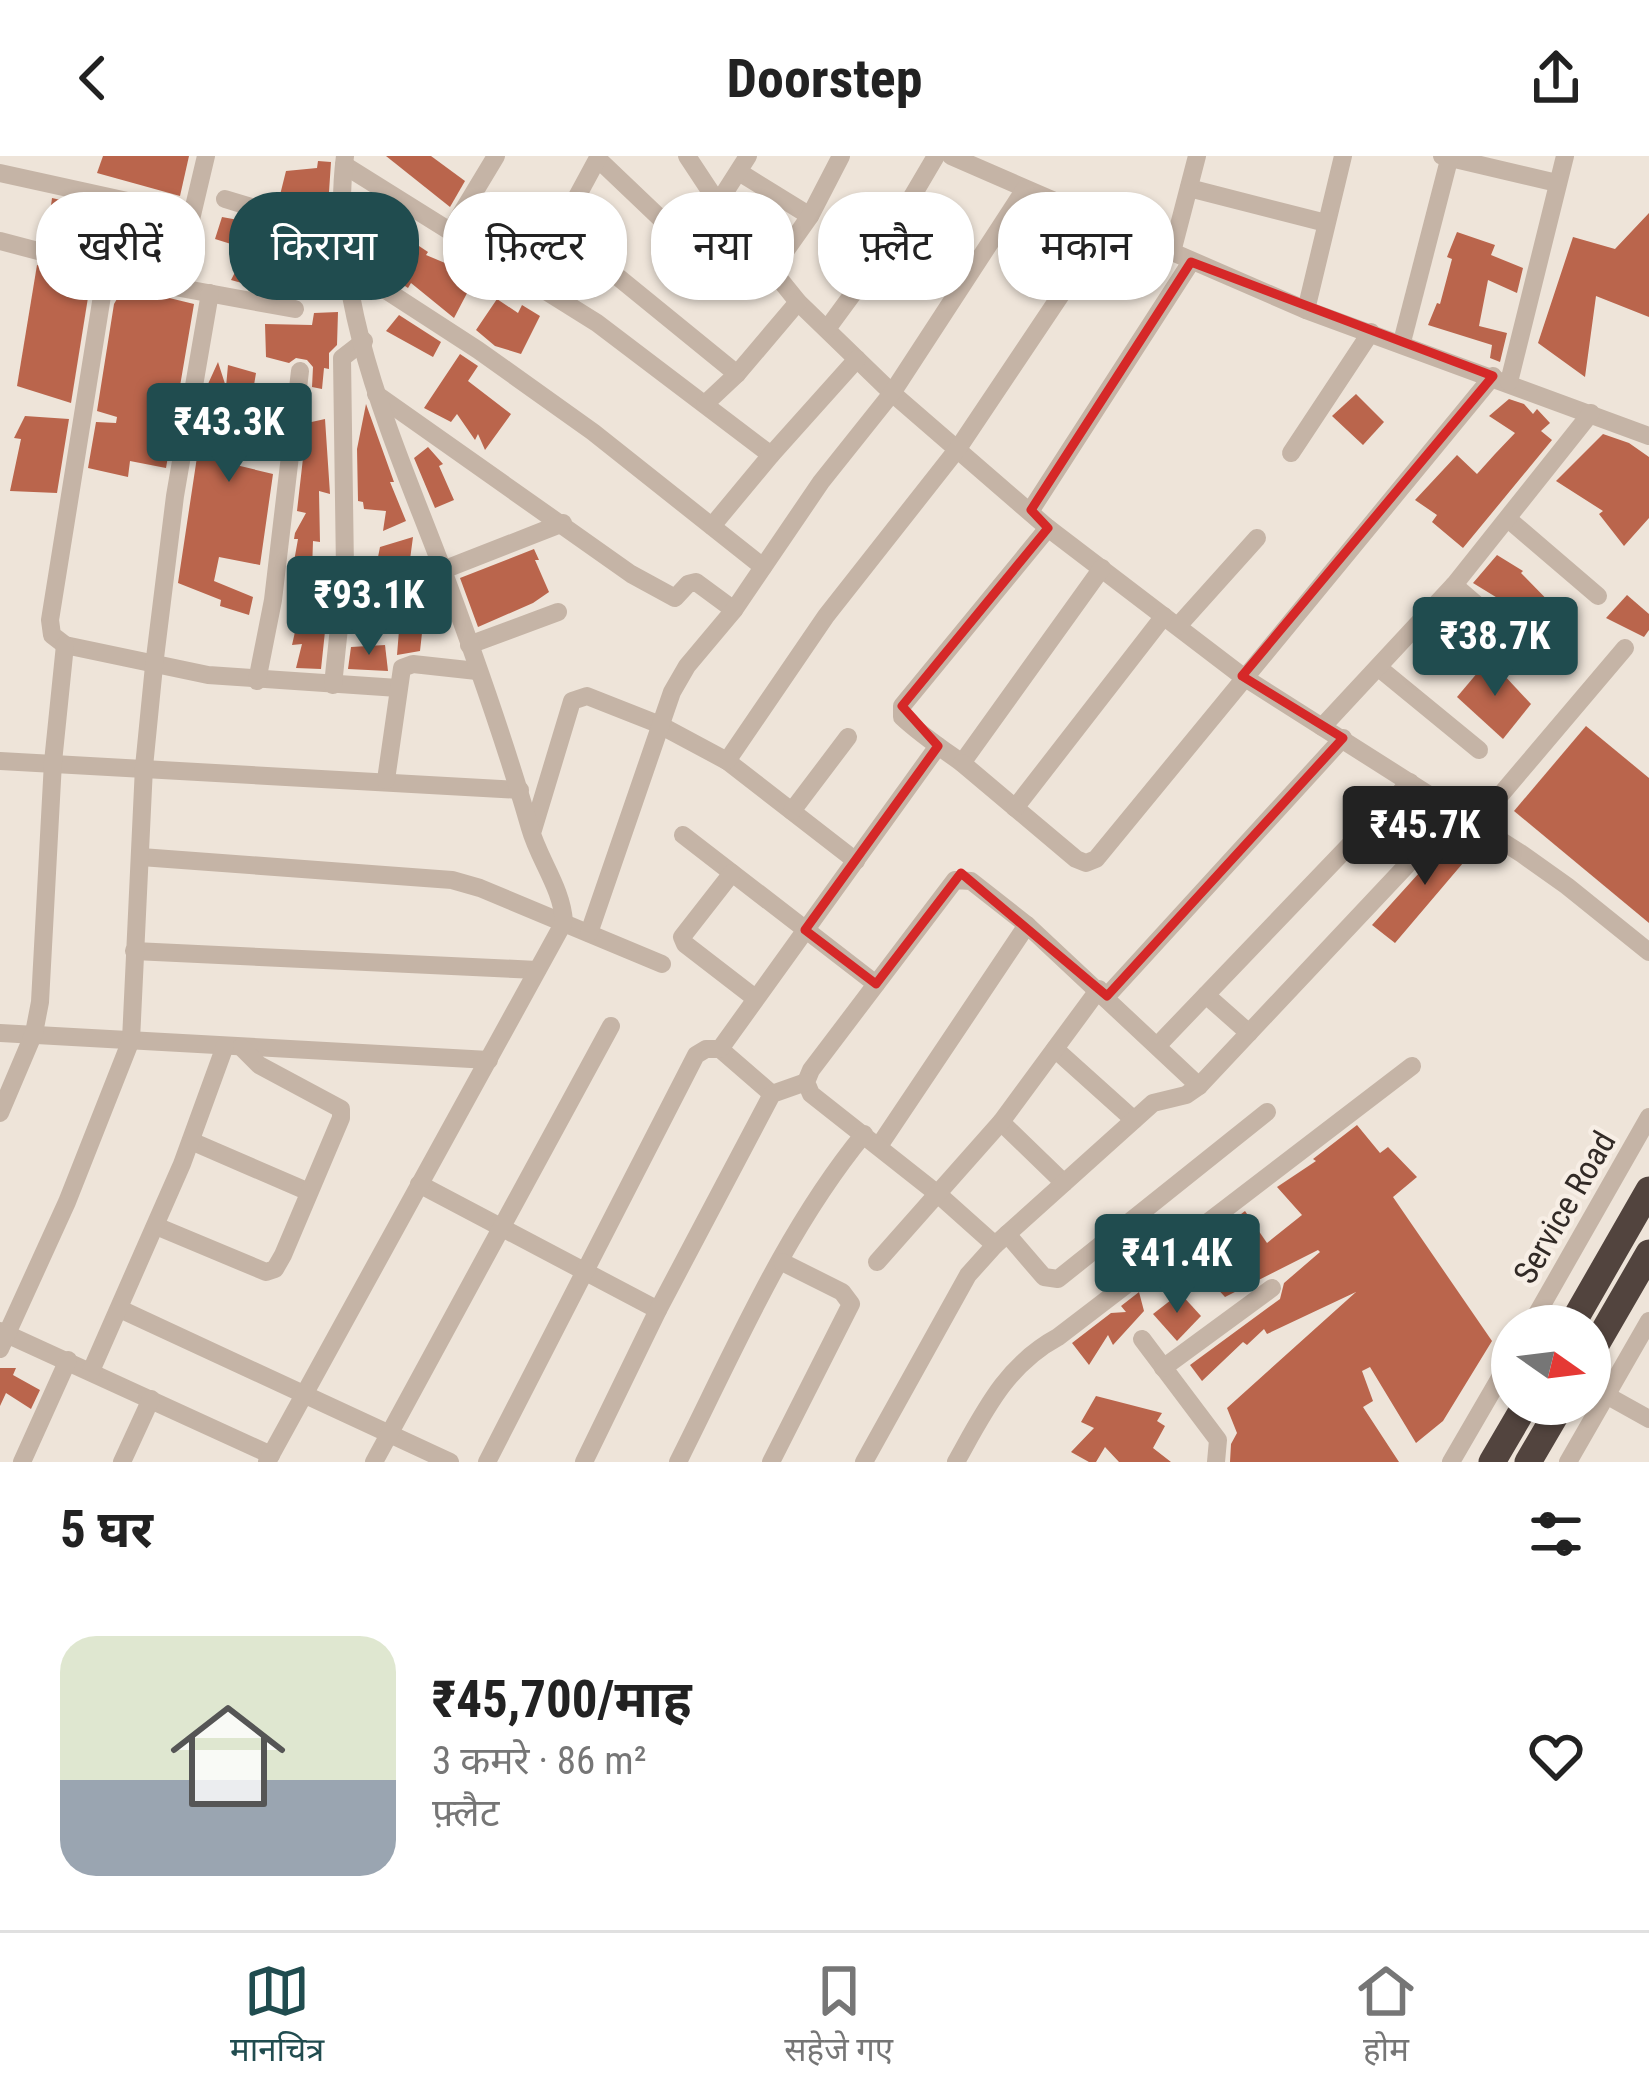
<!DOCTYPE html>
<html lang="hi">
<meta charset="utf-8">
<style>
:root{--surface:#fff;--page:#f2f2f2;--text:#222;--muted:#767676;--line:#e0e0e0;--accent:#204c4f}
body{margin:0;font-family:"Roboto Condensed","Noto Sans Devanagari",sans-serif;background:var(--page);color:var(--text);height:100vh;display:flex;flex-direction:column;font-size:45px;white-space:nowrap}
*{box-sizing:border-box;margin:0}
p{font-size:39px;color:var(--muted)}
.icon{flex:none;width:66px;height:66px;fill:none;stroke:currentColor;stroke-width:2;stroke-linecap:round;stroke-linejoin:round}
.map{position:relative;height:1306px;overflow:hidden}
.details{display:flex;flex-direction:column;background:var(--surface);flex:1}
.details>*{flex:none}
.banner{position:absolute;left:36px;top:36px;width:1578px;height:108px;display:flex;gap:24px}
.needle{width:78px;rotate:104deg}
.fabs{position:absolute;left:1491px;top:1149px;display:grid;gap:24px}
.fabs a{display:grid;place-items:center;width:120px;height:120px;border-radius:50%;background:var(--surface);box-shadow:0 3px 9px #0004;font-size:60px}
.price{position:absolute;translate:-50% -102px;padding:0 27px;border-radius:12px;background:var(--accent);color:#fff;font-size:39px;line-height:78px;filter:drop-shadow(0 3px 6px #0008)}
.price::after{content:'';position:absolute;left:50%;top:72px;width:36px;height:27px;margin-left:-18px;background:inherit;clip-path:polygon(0 0,100% 0,50% 100%)}
.price.on{background:#222;color:#fff}
ul{padding:0;list-style:none}
li{display:flex;align-items:center;gap:36px;height:300px;padding:0 60px}
li span{display:grid;place-items:center;flex:none;width:336px;height:240px;border-radius:36px;color:#555}
li>.icon{margin-inline-start:auto}
span .icon{width:144px;height:144px;fill:#fffc;stroke-width:1}
li b{font-size:51px}
h2{display:flex;justify-content:space-between;align-items:center;height:144px;padding:0 60px;font-size:51px}
.tag{padding:0 42px;border-radius:48px;background:var(--surface);box-shadow:0 3px 9px #0004;font-size:42px;line-height:108px}
.tag.on{background:var(--accent);color:#fff}
header{display:flex;justify-content:space-between;align-items:center;height:156px;padding:0 60px;background:var(--surface);font-size:54px;font-weight:700}
.tab-bar{display:flex;justify-content:space-around;align-items:center;height:168px;border-top:3px solid var(--line);background:var(--surface);font-size:33px;color:var(--muted)}
.tab-bar a{display:grid;justify-items:center;gap:6px}
.tab-bar .on{color:var(--accent)}
.map>svg:first-child{display:block}
.building{fill:#ba654c}
.lines{fill:none;stroke-linecap:round;stroke-linejoin:round}
.minor{stroke:#c5b4a6;stroke-width:18}
.highway{stroke:#52443e;stroke-width:27}
.marked{fill:none;stroke:#d62828;stroke-width:9;stroke-linejoin:round}
.labels{text-anchor:middle;stroke-width:9;stroke-linejoin:round;paint-order:stroke}
.street-label{font-size:33px;fill:#322a26;stroke:#f7eee5}
</style>
<header><svg class="icon" aria-label="back" viewBox="0 0 24 24"><path d="M15 5l-7 7 7 7"/></svg>Doorstep<svg class="icon" aria-label="share" viewBox="0 0 24 24"><path d="M12 15V3M7 8l5-5 5 5M5 13v7h14v-7"/></svg></header>
<div class="map">
<svg width="1649" height="1306" viewBox="0 0 1649 1306">
<rect width="100%" height="100%" fill="#eee4d9"/>
<g class="building">
<path d="M103,0H189L180,40L97,17Z"/>
<path d="M386,0H431L465,25L450,51Z"/>
<path d="M318,5L331,6L328,51L295,49L279,43L286,15L317,12Z"/>
<path d="M490,36L495,38L491,46L526,59L507,87L485,56L476,70L473,65Z"/>
<path d="M52,42L117,57L107,90L47,80Z"/>
<path d="M385,51L403,62L398,76L428,96L426,99L476,120L454,162L411,127L408,132L359,100L358,86L365,60L377,69Z"/>
<path d="M1649,57V161L1596,140L1585,221L1538,187L1573,81L1615,93Z"/>
<path d="M222,61L304,76L288,134L259,120L256,131L231,124L247,93L215,83Z"/>
<path d="M1457,76L1495,89L1491,99L1523,112L1517,137L1488,124L1479,170L1507,177L1500,206L1490,202L1492,189L1428,169L1437,147L1440,148L1452,103L1447,101Z"/>
<path d="M37,109L91,123L71,247L17,230Z"/>
<path d="M124,131L194,148L166,312L130,305L128,321L88,312L96,266L116,267L117,261L97,255L114,148Z"/>
<path d="M497,143L518,157L522,149L540,160L521,198L495,190L476,174Z"/>
<path d="M338,156L337,189L329,197V213L324,212L322,233L312,231L313,211L307,204L296,202L289,207L266,201L265,168L312,169L314,157Z"/>
<path d="M399,159L441,186L433,201L386,175Z"/>
<path d="M460,198L478,210L468,225L511,258L485,294L478,278L475,284L457,258L451,266L424,252Z"/>
<path d="M218,206L226,231L228,209L256,217L254,229L284,235L278,282L244,277L236,309L273,318L260,409L219,401L214,425L253,441L249,459L220,450L221,444L178,427L208,228Z"/>
<path d="M1356,238L1384,266L1363,289L1332,260Z"/>
<path d="M1509,243L1524,248L1533,258L1537,253L1550,267L1541,275L1552,284L1463,392L1432,366L1437,359L1415,344L1457,299L1477,318L1495,298L1515,277L1489,260Z"/>
<path d="M366,248L394,326H390L406,365L383,375L386,355L364,353L363,346L358,345L357,293Z"/>
<path d="M25,260L69,263L57,337L10,335L21,283L14,282Z"/>
<path d="M325,263L330,338L319,335L320,386L313,385L311,445L288,439L298,383H294L295,377L306,357L297,355L307,267Z"/>
<path d="M1603,278L1629,287L1649,301V362L1624,390L1599,358L1603,355L1556,325Z"/>
<path d="M428,291L443,308L439,310L454,344L435,352L414,302Z"/>
<path d="M413,381L409,411L430,418L440,453L425,450L420,495L397,499L400,462L356,456L358,407L377,406L380,391Z"/>
<path d="M534,393L539,404H535L549,436L533,447L478,471L460,422Z"/>
<path d="M1497,399L1523,415L1521,417L1565,462L1545,485L1512,460L1517,454L1473,427Z"/>
<path d="M1627,439L1649,458V474L1644,481L1606,462Z"/>
<path d="M326,466L321,513L296,512L302,488L292,489L297,467Z"/>
<path d="M385,489L388,515L348,513L351,491Z"/>
<path d="M1489,503L1531,548L1503,583L1457,541Z"/>
<path d="M1586,570L1649,622V767L1514,655Z"/>
<path d="M1459,674L1480,687L1395,787L1372,769L1429,706L1434,709Z"/>
<path d="M1357,969L1380,997L1388,991L1417,1021L1393,1041L1492,1185L1443,1265L1416,1287L1370,1211L1362,1215L1373,1245L1363,1251L1399,1306H1230L1231,1288L1237,1277L1227,1252L1356,1136L1267,1178L1264,1173L1247,1189L1243,1186L1202,1225L1190,1209L1280,1143L1284,1127L1320,1096L1318,1094L1225,1141L1200,1114L1186,1128L1171,1111L1245,1055L1267,1087L1302,1059L1277,1031L1316,1005L1313,1003Z"/>
<path d="M1139,1136L1144,1155L1113,1189L1108,1179L1089,1209L1072,1187L1111,1157L1126,1156L1121,1150Z"/>
<path d="M1180,1137L1201,1160L1177,1185L1153,1158Z"/>
<path d="M0,1212H16L13,1219L40,1234L31,1253L6,1237L0,1250Z"/>
<path d="M1096,1240L1162,1257L1157,1265L1165,1270L1153,1292L1171,1306H1119L1105,1291L1096,1306H1089L1071,1296L1094,1272L1081,1266Z"/>
</g>
<g class="lines">
<g class="minor">
<path d="M687,0L718,47L798,146L892,237L1048,372L1242,520L1522,698L1567,730L1649,796"/>
<path d="M951,0L1306,154L1649,280"/>
<path d="M1442,0L1557,27"/>
<path d="M598,3L682,83L722,130L733,132L765,106"/>
<path d="M344,9L597,167L771,299L857,203"/>
<path d="M739,16L810,60"/>
<path d="M0,17L191,59"/>
<path d="M1189,32L1326,67"/>
<path d="M225,43L287,62L342,65"/>
<path d="M718,47L748,0"/>
<path d="M452,73L496,0"/>
<path d="M559,73L737,218"/>
<path d="M0,85L175,131L295,153"/>
<path d="M1172,96L1197,0"/>
<path d="M347,109L478,194L593,276L763,411"/>
<path d="M772,114L810,60L841,0"/>
<path d="M106,115L50,464L52,479L65,489L208,519L398,532"/>
<path d="M532,124L599,0"/>
<path d="M175,131L206,0"/>
<path d="M1306,154L1343,0"/>
<path d="M827,173L863,124L936,0"/>
<path d="M1402,186L1450,0"/>
<path d="M1509,226L1565,0"/>
<path d="M376,238L631,418L675,442L688,428L696,426L734,454"/>
<path d="M705,248L737,218L798,146"/>
<path d="M1291,297L1371,176"/>
<path d="M1031,354L1191,106"/>
<path d="M1508,363L1598,440"/>
<path d="M712,370L771,299"/>
<path d="M1048,372L902,550V561C920,578 941,592 962,607L1102,412"/>
<path d="M443,414L563,367"/>
<path d="M1454,429L1543,506"/>
<path d="M1178,470L1257,382"/>
<path d="M469,489L558,456"/>
<path d="M1379,512L1479,594"/>
<path d="M257,525L273,444L300,215"/>
<path d="M333,529L345,414L342,202L364,185"/>
<path d="M1322,571L1454,429L1591,257"/>
<path d="M0,605L520,634"/>
<path d="M727,605L856,705"/>
<path d="M962,607L1076,703L1086,707L1096,703L1493,220"/>
<path d="M386,624L402,512L413,508L477,515"/>
<path d="M1015,652L1164,460"/>
<path d="M792,655L848,581"/>
<path d="M1475,669L1625,492"/>
<path d="M533,674L572,545L587,540L658,568L727,605L826,460L959,291L1107,70"/>
<path d="M683,679L876,828"/>
<path d="M141,701L452,724L480,732L662,808"/>
<path d="M732,717L682,781L685,788L755,842"/>
<path d="M589,777L672,536L687,510L734,454L821,326L892,237L1025,33"/>
<path d="M134,795L537,814"/>
<path d="M1206,839L1249,877"/>
<path d="M1107,840L1343,582"/>
<path d="M0,877L489,904"/>
<path d="M1158,889L1410,626"/>
<path d="M720,893L772,938"/>
<path d="M1055,893L1134,964"/>
<path d="M0,957L34,877L40,846L53,606L65,489"/>
<path d="M1001,966L1064,1027"/>
<path d="M191,985L309,1036"/>
<path d="M879,990L1027,769"/>
<path d="M419,1028L658,1154"/>
<path d="M156,1070L266,1116L275,1113L283,1099L341,962V953L259,909L241,891"/>
<path d="M1007,1078L1044,1121L1058,1123L1267,956"/>
<path d="M995,1089L939,1039L811,938L806,926L811,914L955,724L971,725L1027,769L1199,930"/>
<path d="M877,1106L1001,966L1099,833"/>
<path d="M120,1153L450,1306"/>
<path d="M1530,1170L1649,961"/>
<path d="M0,1175L271,1299"/>
<path d="M1142,1183L1218,1284L1216,1306"/>
<path d="M0,1193L67,1046L131,884L144,611L154,510L175,340L210,137"/>
<path d="M1163,1212L1272,1132"/>
<path d="M91,1215L182,1008L225,890"/>
<path d="M1606,1239L1649,1263"/>
<path d="M22,1306L68,1204"/>
<path d="M122,1306L151,1243"/>
<path d="M267,1306L564,766C562,732 539,704 530,672C504,582 472,492 439,404C391,278 327,139 345,0"/>
<path d="M374,1306L611,870"/>
<path d="M487,1306L696,899L706,893H720L938,590"/>
<path d="M584,1306L658,1154L772,938L806,926"/>
<path d="M678,1306C734,1195 785,1074 864,978"/>
<path d="M771,1306L851,1148L842,1136L782,1106"/>
<path d="M864,1306L968,1119L995,1089L1153,947L1186,939L1199,930L1455,658"/>
<path d="M956,1306C984,1256 1006,1209 1058,1181L1412,910"/>
<path d="M1451,1306L1512,1201"/>
<path d="M1568,1306L1649,1165"/>
</g>
<g class="highway">
<path d="M1571,1170L1649,1034"/>
<path d="M1590,1199L1649,1097"/>
<path d="M1492,1306L1526,1248"/>
<path d="M1528,1306L1562,1248"/>
</g>
</g>
<path class="marked" d="M1191,106L1493,220L1242,520L1343,582L1107,840L961,717L876,828L805,774L938,590L902,550L1048,372L1031,354Z"/>
<g class="labels">
<g class="street-label">
<text transform="translate(1564 1051) rotate(-60)" y="12">Service Road</text>
</g>
</g>
</svg>
<div class="fabs">
<a><svg class="needle" viewBox="-14 -14 28 28"><path d="M0-13l5 13h-10z" fill="#e53935"/><path d="M0 13l5-13h-10z" fill="#767676"/></svg></a>
</div>
<b class="price" style="left:229px;top:329px">₹43.3K</b>
<b class="price" style="left:369px;top:502px">₹93.1K</b>
<b class="price" style="left:1495px;top:543px">₹38.7K</b>
<b class="price on" style="left:1425px;top:732px">₹45.7K</b>
<b class="price" style="left:1177px;top:1160px">₹41.4K</b>
<div class="banner">
<a class="tag">खरीदें</a>
<a class="tag on">किराया</a>
<a class="tag">फ़िल्टर</a>
<a class="tag">नया</a>
<a class="tag">फ़्लैट</a>
<a class="tag">मकान</a>
</div>
</div>
<section class="details">
<h2>5 घर<svg class="icon" aria-label="filters" viewBox="0 0 24 24"><path d="M4 7h16M4 17h16"/><circle cx="9" cy="7" r="2"/><circle cx="15" cy="17" r="2"/></svg></h2>
<ul>
<li><span style="background:linear-gradient(#dfe7d0 60%,#9aa5b1 0)"><svg class="icon" aria-label="home" viewBox="0 0 24 24"><path d="M3 11l9-7 9 7M6 9v11h12V9"/></svg></span><div><b>₹45,700/माह</b><p>3 कमरे · 86 m²</p><p>फ़्लैट</p></div><svg class="icon" aria-label="heart" viewBox="0 0 24 24"><path d="M12 20l-8-8c-3-5 5-10 8-4 3-6 11-1 8 4z"/></svg></li>
</ul>
</section>
<nav class="tab-bar">
<a class="on"><svg class="icon" aria-label="map" viewBox="0 0 24 24"><path d="M3 6l6-2 6 2 6-2v14l-6 2-6-2-6 2zM9 4v14M15 6v14"/></svg>मानचित्र</a>
<a><svg class="icon" aria-label="saved" viewBox="0 0 24 24"><path d="M7 4h10v16l-5-4-5 4z"/></svg>सहेजे गए</a>
<a><svg class="icon" aria-label="home" viewBox="0 0 24 24"><path d="M3 11l9-7 9 7M6 9v11h12V9"/></svg>होम</a>
</nav>
